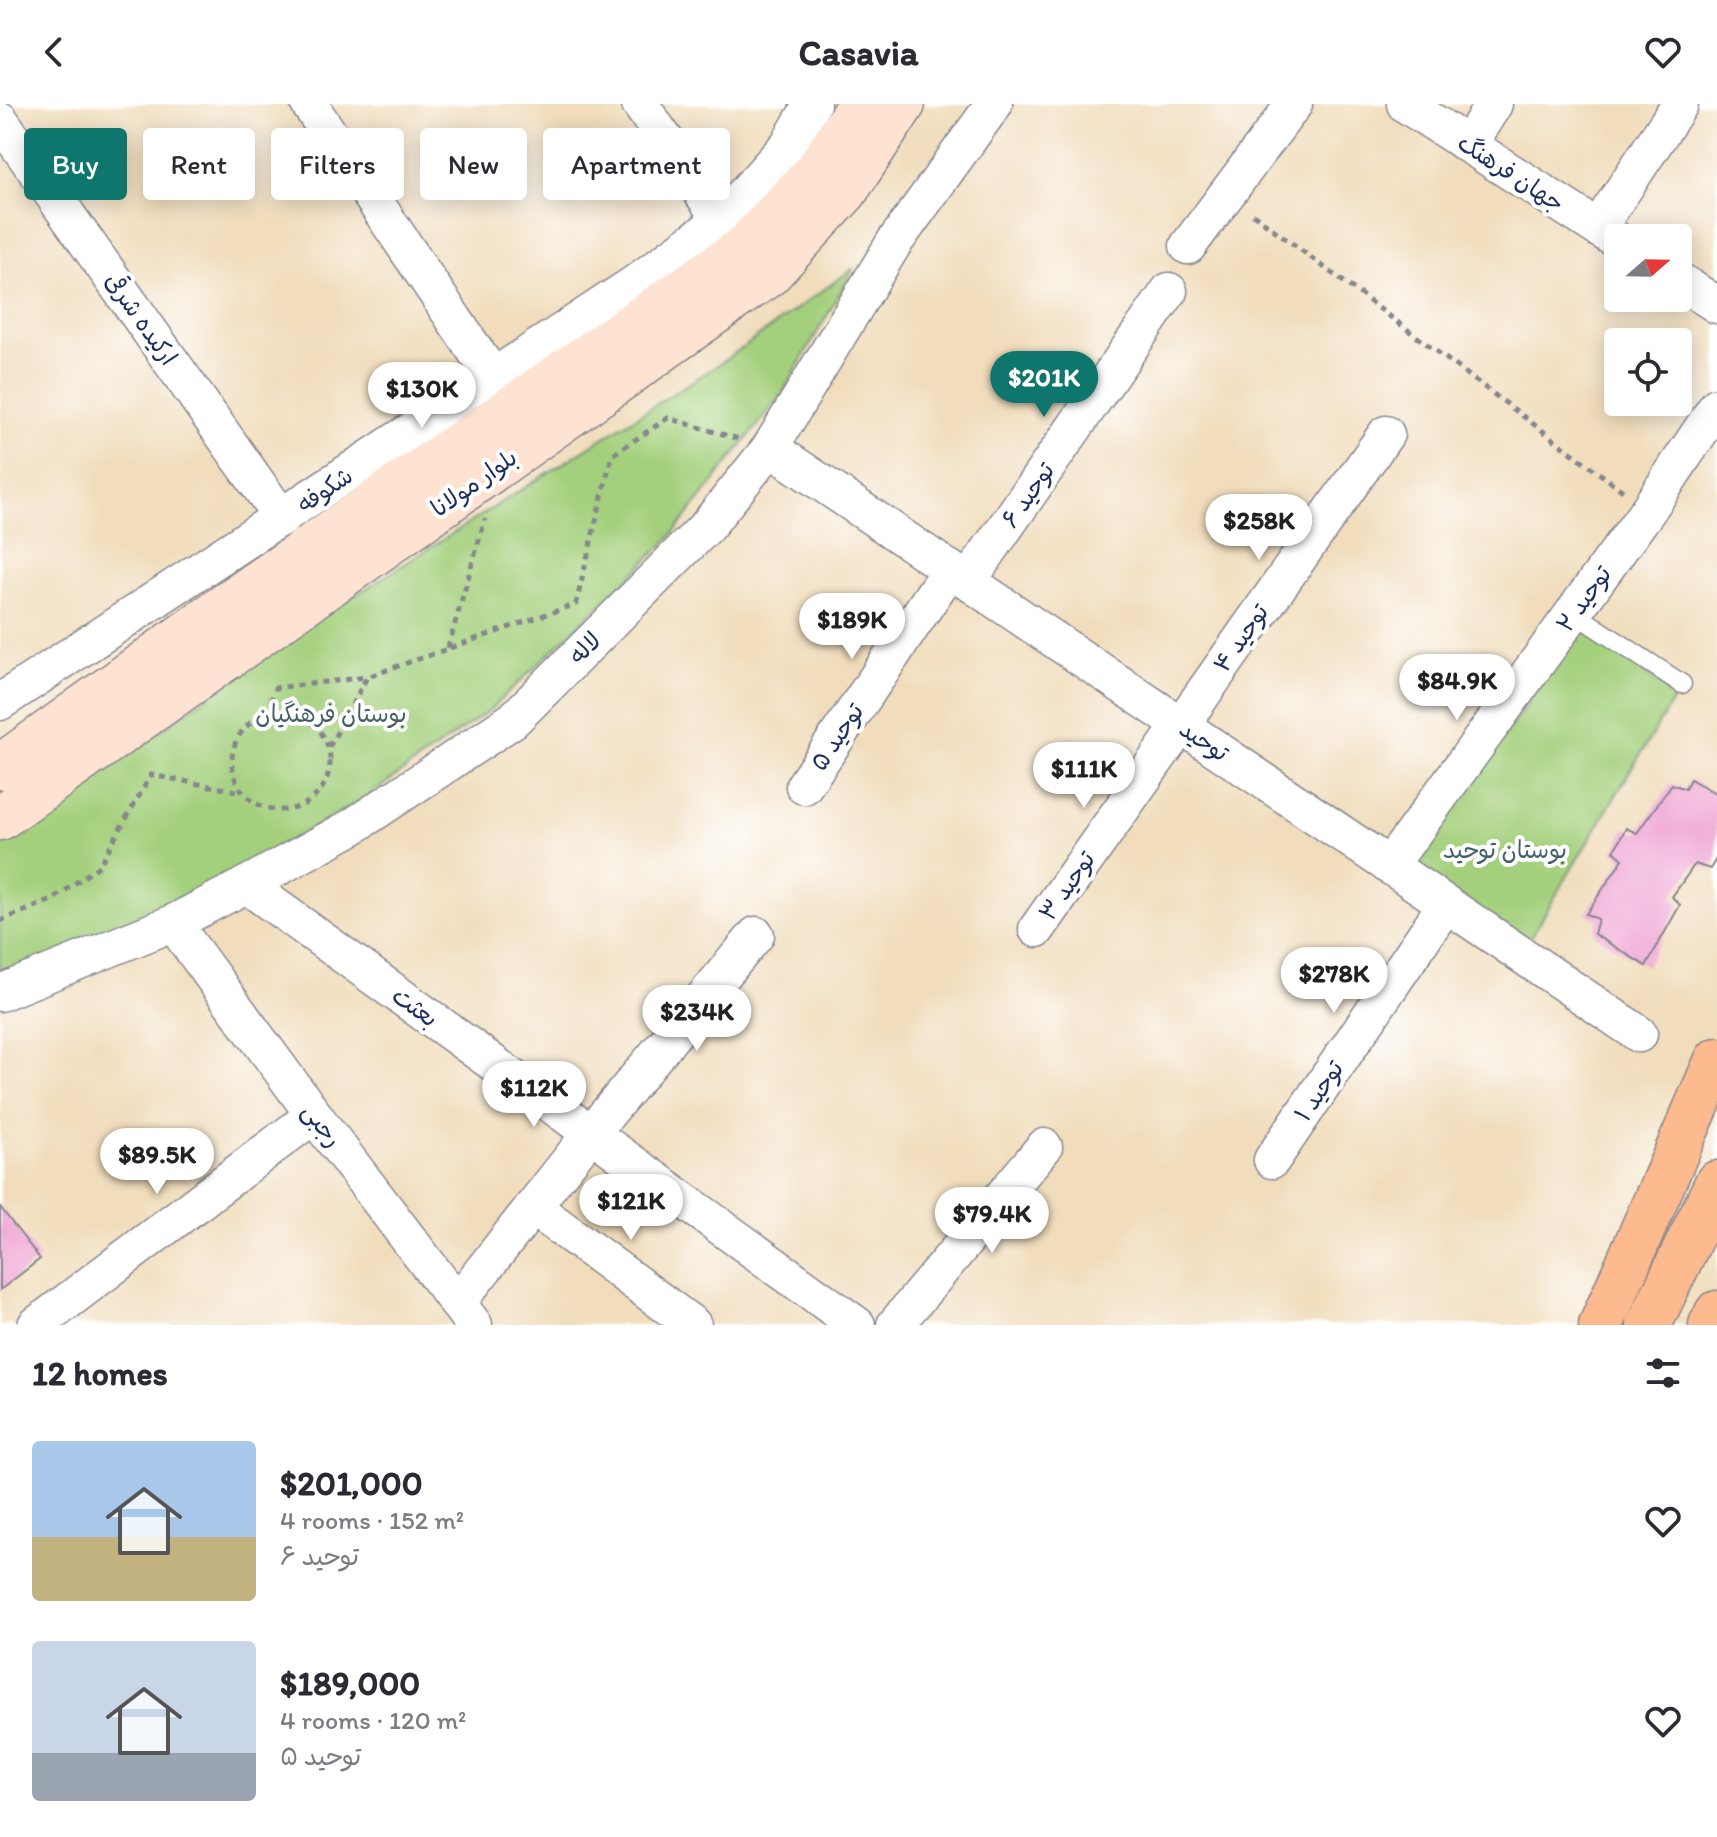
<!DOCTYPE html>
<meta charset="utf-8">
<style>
:root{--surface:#fff;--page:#f2f2f3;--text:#2b2b33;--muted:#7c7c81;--accent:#0f766e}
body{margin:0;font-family:Itim,"Playpen Sans Arabic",sans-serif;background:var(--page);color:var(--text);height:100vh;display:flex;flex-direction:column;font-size:30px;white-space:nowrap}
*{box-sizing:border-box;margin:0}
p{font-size:26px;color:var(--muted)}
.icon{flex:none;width:44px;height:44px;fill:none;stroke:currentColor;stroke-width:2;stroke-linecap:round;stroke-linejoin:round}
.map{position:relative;height:1221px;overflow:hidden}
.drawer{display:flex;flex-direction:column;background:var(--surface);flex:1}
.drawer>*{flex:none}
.hud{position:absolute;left:24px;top:24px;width:800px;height:72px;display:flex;gap:16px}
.needle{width:52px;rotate:70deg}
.controls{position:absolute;left:1604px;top:120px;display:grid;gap:16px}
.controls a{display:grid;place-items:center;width:88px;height:88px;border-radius:8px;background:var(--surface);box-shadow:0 4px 20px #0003;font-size:40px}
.price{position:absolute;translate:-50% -68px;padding:0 18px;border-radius:28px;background:#fff;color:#222;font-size:26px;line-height:52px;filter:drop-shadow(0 2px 4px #0008)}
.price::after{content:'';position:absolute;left:50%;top:48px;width:24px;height:18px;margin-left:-12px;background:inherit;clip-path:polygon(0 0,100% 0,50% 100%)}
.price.current{background:var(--accent);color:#fff}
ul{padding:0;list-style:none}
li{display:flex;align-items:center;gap:24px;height:200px;padding:0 32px}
li span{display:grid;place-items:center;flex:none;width:224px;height:160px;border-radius:8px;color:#555}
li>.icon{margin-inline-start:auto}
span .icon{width:96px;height:96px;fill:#fffc;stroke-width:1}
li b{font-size:34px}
h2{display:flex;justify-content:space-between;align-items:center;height:96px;padding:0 32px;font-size:34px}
.tag{padding:0 28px;border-radius:8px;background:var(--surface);box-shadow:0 4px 20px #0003;font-size:28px;line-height:72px}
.tag.current{background:var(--accent);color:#fff}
header{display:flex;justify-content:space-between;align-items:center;height:104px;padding:0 32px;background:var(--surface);font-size:36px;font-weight:700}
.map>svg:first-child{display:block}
.green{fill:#a4d07d;stroke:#60806e;stroke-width:2}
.building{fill:#f0a8d5}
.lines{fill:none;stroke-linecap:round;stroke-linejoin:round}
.service-casing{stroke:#86868d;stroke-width:21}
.minor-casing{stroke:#86868d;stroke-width:39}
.secondary-casing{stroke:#86868d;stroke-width:47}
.primary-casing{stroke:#86868d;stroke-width:47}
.path{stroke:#86868d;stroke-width:5;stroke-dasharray:6 6;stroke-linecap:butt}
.service{stroke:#fff;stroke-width:18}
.minor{stroke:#fff;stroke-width:36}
.secondary{stroke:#fee3d2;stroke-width:44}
.primary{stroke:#fcba8e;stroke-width:44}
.labels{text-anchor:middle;stroke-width:8;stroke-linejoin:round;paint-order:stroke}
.street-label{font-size:24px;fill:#1b2f5e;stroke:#fff}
.park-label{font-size:24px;fill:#445f67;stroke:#fff}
</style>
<header><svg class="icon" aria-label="back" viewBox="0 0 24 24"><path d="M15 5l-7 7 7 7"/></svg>Casavia<svg class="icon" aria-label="heart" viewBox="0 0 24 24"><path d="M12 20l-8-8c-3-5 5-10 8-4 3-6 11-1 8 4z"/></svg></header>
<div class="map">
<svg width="1717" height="1221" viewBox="0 0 1717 1221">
<rect width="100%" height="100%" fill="#fff"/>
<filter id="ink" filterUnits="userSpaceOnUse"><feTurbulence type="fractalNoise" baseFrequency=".0125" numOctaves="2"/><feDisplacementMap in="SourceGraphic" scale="16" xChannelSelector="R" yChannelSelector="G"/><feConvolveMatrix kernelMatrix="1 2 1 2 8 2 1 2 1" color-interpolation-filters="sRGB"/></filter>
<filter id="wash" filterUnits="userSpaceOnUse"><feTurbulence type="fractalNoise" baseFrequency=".006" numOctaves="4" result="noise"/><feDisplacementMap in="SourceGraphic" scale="32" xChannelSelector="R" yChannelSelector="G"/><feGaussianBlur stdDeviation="1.8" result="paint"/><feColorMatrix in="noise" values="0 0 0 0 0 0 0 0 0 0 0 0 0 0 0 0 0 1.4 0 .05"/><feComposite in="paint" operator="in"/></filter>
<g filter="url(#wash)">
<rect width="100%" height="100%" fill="#f1ddbc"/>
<g class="green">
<path d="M854,164L782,290L668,436L490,606L368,692L229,771L0,878V734L128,651L277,541L721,259Z"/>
<path d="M1581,524L1676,591L1526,841L1406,770Z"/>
</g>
<g id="blocks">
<g class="building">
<path d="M1690,675L1717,690V753L1710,765L1695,760L1672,793L1680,801L1646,862L1594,830L1598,815L1586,810L1623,755L1614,747L1626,724L1637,729L1672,680L1685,685Z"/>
<path d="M0,1103L40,1155L0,1186Z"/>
</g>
</g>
</g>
<g filter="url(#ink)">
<use href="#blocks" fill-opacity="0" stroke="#86868d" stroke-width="2"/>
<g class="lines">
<g class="service-casing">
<path id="service" d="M1574,509L1682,580"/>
</g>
<g class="minor-casing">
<g id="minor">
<path d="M309,0L493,273"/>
<path d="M640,0L721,116"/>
<path d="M1405,0L1618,137"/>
<path d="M0,16L282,414"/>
<path d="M1468,41L1494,0"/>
<path d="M1598,124L1680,0"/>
<path d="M1188,142L1294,0"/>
<path d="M1678,176L1717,201"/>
<path d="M770,344L1639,930"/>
<path d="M968,477L1169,187"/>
<path d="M0,598L634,180L721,116L788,41L812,0"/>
<path d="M804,682L950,465"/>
<path d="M1389,762L1648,406L1717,302"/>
<path d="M246,781L857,1221"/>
<path d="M173,819L314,1011L474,1221"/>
<path d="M1037,825L1386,330"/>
<path d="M0,889L173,819L246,781L352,723L513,616L707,422L770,344L894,139L994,0"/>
<path d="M1272,1056L1446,800"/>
<path d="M533,1103L693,1221"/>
<path d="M457,1199L591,1029L756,831"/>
<path d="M36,1221L314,1011"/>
<path d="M895,1221L1044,1043"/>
</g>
</g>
<g class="secondary-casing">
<g id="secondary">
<path d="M0,663L210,512L745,143L817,66L860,0"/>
<path d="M0,714L769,170L845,88L903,0"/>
</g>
</g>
<g class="primary-casing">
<g id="primary">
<path d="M1601,1221L1717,956"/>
<path d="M1649,1221L1717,1079"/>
<path d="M1711,1221L1717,1209"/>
</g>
</g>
<g class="path">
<path d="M1253,110L1623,387"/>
<path d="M448,544L485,415"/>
<circle cx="281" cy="657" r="49"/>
<path d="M267,609L275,584L367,573"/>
<path d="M329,643L367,573L576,500L612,351L668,314L739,335"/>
<path d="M0,817L52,796L99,762L151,671L242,688"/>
</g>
<use href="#service" class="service"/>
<use href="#minor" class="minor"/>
<use href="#secondary" class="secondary"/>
<use href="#primary" class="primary"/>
</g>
</g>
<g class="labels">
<g class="street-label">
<text transform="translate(1511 69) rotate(33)" y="8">جهان فرهنگ</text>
<text transform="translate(141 215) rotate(55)" y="8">ارکیده شرقی</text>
<text transform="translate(474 379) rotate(-35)" y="8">بلوار مولانا</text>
<text transform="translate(325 386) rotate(-34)" y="8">شکوفه</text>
<text transform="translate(1028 391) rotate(-55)" y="8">توحید ۶</text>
<text transform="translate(1584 495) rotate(-54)" y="8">توحید ۲</text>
<text transform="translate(1241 534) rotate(-55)" y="8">توحید ۴</text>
<text transform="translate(585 544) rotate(-45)" y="8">لاله</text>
<text transform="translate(837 633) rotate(-56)" y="8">توحید ۵</text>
<text transform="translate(1204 637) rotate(34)" y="8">توحید</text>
<text transform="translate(1067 782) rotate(-55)" y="8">توحید ۳</text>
<text transform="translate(415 903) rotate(36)" y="8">بعثت</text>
<text transform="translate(1319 987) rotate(-56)" y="8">توحید ۱</text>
<text transform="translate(322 1021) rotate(53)" y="8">رجبی</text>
</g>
<g class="park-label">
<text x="331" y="618">بوستان فرهنگیان</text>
<text x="1505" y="754">بوستان توحید</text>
</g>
</g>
</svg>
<div class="controls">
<a><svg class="needle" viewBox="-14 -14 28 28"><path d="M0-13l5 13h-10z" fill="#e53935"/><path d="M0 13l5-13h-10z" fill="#7c7c81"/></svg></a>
<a><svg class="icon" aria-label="locate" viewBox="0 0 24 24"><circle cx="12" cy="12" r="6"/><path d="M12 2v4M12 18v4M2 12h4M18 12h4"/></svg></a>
</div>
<b class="price current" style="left:1044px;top:315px">$201K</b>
<b class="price" style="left:422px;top:326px">$130K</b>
<b class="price" style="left:1259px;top:458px">$258K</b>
<b class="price" style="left:852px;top:557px">$189K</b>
<b class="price" style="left:1457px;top:618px">$84.9K</b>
<b class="price" style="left:1084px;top:706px">$111K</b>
<b class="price" style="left:1334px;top:911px">$278K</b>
<b class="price" style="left:697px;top:949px">$234K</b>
<b class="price" style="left:534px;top:1025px">$112K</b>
<b class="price" style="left:157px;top:1092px">$89.5K</b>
<b class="price" style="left:631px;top:1138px">$121K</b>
<b class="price" style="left:992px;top:1151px">$79.4K</b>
<div class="hud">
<a class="tag current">Buy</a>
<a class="tag">Rent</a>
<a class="tag">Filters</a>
<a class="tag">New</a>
<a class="tag">Apartment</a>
</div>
</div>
<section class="drawer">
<h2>12 homes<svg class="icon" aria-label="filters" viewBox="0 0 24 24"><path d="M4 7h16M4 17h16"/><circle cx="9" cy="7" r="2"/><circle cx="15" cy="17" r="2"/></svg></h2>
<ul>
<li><span style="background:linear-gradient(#a9c7e8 60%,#c2b280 0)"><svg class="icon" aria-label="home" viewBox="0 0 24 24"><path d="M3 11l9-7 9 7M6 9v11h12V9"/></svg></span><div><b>$201,000</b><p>4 rooms · 152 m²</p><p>توحید ۶</p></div><svg class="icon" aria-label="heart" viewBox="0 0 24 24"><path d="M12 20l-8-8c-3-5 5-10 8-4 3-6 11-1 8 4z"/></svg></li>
<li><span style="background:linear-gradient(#c9d6e8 70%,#9aa5b1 0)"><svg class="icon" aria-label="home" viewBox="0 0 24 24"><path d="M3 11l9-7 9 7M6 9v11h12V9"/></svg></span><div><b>$189,000</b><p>4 rooms · 120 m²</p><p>توحید ۵</p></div><svg class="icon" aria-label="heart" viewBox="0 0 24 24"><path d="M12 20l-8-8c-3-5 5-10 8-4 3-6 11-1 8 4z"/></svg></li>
</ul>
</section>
